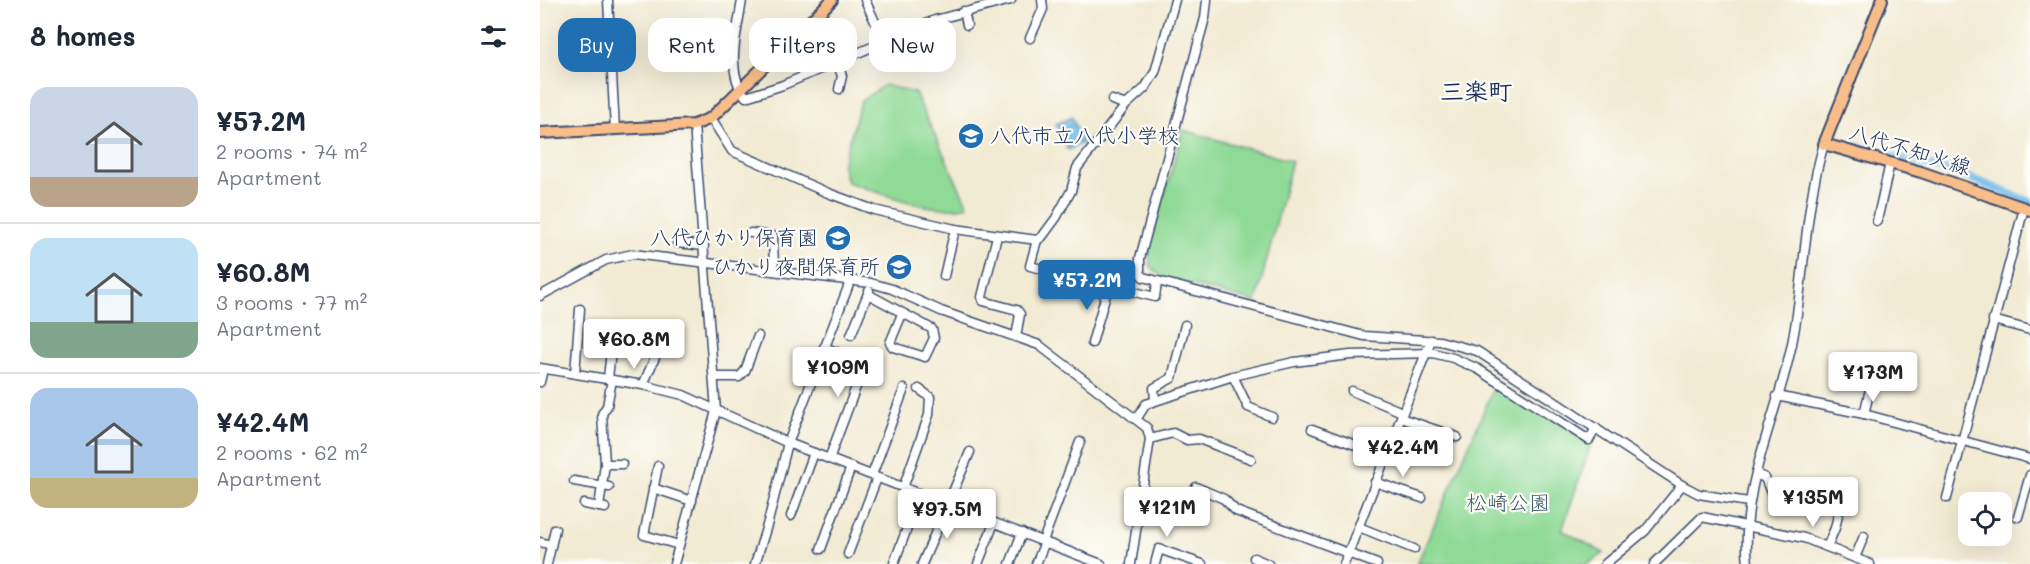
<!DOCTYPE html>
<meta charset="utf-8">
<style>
:root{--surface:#fff;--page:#f6f6f7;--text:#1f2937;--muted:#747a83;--line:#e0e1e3;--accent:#1f6fb2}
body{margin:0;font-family:Mali,"Klee One",sans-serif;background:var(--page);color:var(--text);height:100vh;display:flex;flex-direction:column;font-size:22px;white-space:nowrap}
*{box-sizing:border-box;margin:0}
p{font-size:20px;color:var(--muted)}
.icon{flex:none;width:33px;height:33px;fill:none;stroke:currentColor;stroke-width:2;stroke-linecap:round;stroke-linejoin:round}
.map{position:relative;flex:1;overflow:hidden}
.sheet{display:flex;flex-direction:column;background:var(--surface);width:540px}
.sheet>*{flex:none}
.hud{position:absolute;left:18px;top:18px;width:570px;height:54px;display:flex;gap:12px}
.buttons{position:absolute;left:1418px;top:492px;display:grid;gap:12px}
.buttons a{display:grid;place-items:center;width:54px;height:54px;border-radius:12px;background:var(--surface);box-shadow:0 6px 24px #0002;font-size:30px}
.price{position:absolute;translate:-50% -51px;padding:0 14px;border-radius:6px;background:#fff;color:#222;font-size:20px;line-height:39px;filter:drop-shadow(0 2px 3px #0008)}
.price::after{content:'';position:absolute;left:50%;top:36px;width:18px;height:14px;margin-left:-9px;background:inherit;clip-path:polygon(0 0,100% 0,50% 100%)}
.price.current{background:var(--accent);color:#fff}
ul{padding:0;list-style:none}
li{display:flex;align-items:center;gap:18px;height:150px;padding:0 30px}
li+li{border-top:2px solid var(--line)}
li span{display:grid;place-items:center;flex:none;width:168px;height:120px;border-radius:18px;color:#555}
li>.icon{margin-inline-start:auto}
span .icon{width:72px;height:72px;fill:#fffc;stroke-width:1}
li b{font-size:26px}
h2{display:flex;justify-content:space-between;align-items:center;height:72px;padding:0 30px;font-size:26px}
.pill{padding:0 21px;border-radius:18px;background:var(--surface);box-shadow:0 6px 24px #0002;font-size:21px;line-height:54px}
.pill.current{background:var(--accent);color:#fff}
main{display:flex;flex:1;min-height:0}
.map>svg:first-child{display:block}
.park{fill:#8fda96;stroke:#55847a;stroke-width:1.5}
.water{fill:url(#water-waves);stroke:#4776a5;stroke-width:1.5}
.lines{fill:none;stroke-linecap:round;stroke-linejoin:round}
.canal{stroke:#73bdec;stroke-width:8}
.minor-casing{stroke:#3b4b70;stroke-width:11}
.major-casing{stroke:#3b4b70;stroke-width:14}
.minor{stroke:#fff;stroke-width:8}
.major{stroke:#f8bd89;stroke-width:10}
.labels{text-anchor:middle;stroke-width:4.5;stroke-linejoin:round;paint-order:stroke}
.poi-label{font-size:21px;fill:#1b2f5e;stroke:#fdfcf7;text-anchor:end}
.street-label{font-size:21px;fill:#1b2f5e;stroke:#fdfcf7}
.park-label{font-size:21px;fill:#385a6c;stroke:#fdfcf7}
.quarter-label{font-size:24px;font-weight:bold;fill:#1b2f5e;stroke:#fdfcf7}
</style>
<main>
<section class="sheet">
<h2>8 homes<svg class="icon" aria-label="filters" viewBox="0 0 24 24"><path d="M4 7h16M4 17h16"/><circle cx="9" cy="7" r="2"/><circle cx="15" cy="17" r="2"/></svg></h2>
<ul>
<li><span style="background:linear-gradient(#c9d6e8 75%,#b9a48a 0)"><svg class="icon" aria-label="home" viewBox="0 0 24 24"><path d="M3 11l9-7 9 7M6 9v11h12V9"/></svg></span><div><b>¥57.2M</b><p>2 rooms · 74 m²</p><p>Apartment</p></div></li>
<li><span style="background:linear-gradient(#bfe0f5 70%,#7fa58c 0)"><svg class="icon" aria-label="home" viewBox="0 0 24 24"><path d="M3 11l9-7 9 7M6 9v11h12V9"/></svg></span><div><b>¥60.8M</b><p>3 rooms · 77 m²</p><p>Apartment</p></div></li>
<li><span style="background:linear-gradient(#a9c7e8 75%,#c2b280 0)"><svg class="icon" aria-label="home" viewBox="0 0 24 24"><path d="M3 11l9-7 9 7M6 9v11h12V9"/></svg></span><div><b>¥42.4M</b><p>2 rooms · 62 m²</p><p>Apartment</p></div></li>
</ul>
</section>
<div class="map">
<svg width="1490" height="564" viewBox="0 0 1490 564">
<defs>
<pattern id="water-waves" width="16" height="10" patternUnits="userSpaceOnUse" patternTransform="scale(1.5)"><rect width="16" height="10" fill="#73bdec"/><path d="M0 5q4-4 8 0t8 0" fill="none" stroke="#5e9ac2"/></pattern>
</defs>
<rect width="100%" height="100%" fill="#fdfcf7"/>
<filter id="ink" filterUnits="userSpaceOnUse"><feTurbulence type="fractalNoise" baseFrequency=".0167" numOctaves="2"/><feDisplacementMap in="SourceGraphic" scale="12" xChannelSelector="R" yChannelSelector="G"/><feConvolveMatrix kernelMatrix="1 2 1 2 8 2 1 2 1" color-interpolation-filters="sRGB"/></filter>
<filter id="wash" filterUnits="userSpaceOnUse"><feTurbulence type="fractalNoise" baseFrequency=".008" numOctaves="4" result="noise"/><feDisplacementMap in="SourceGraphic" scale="24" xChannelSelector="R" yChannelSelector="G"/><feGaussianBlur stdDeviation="1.35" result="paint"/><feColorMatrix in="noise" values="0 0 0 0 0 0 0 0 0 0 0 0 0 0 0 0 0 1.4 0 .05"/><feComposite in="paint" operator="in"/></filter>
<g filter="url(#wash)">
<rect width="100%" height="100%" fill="#f2ebd3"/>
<g class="park">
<path d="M344,85L375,93L428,206C395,216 339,192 307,182L302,165L321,101Z"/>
<path d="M643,130L752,161L716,302L622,277L610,266L609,248Z"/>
<path d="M955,385L1052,441L1022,530L1064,553L1048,564H877Z"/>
</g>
<path class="water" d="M532,117L543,143L528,150L516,124Z"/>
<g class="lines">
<path class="canal" d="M1310,145L1420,174L1490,202"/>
</g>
</g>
<g filter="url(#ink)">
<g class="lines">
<g class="minor-casing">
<g id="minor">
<path d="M68,0L75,130"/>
<path d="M202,0C198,30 184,72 206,97L243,85L395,20L471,0"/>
<path d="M325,0L354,63"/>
<path d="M667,0L665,18L600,258V273L603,277L824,336L900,341L937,351L1142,485L1159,494L1208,502"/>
<path d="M424,11L427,25"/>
<path d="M490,38L503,9L502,0"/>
<path d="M297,62L302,76L299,89"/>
<path d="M572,100L586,105"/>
<path d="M171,118L192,151L288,193L334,210L415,229L497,240L502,237L516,218L531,191L537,168L586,105L605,88L615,72L635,0"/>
<path d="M1337,221L1350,163"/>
<path d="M211,233L233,236L234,271"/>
<path d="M457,236L442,297L443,301L477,310L480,314L476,337"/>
<path d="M497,240L490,266L615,297L617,283"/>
<path d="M137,243L164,246"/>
<path d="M404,276L415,229"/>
<path d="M328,294L392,329L394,338L385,357L353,347L350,343L362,314"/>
<path d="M0,296L66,260L93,254L331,283L352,289L401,311L499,345L607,428L610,439L591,564"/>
<path d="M1453,320L1490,330"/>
<path d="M100,327L123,339L103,385"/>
<path d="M311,335L329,291"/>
<path d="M552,343L568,287"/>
<path d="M284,347L325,363L289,459"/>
<path d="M0,368L103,385L143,395L248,443L561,564"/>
<path d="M35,373L40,309"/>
<path d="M693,376L708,407L732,417"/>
<path d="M174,377H199L205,371L218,336"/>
<path d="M68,378L71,351"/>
<path d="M0,382L3,369"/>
<path d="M812,391L862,412"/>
<path d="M1237,396L1324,414L1490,459"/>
<path d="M615,400L614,388L632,378L645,325"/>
<path d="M1324,414L1334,373"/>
<path d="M597,418L606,404L693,376L754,362L810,355L893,353L913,358L938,369L1049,440L1056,428"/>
<path d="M861,418L917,437"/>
<path d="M772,429L845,456"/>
<path d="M610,439L633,433L647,440L659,439L711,459"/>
<path d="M65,464H82"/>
<path d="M118,466L104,535L139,545"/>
<path d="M1216,474L1225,478L1231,493"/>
<path d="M332,475L364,389"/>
<path d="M34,481L69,487"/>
<path d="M835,482L882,498"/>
<path d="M113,488L152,501"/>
<path d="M363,488L389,415L390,397L379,389"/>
<path d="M1274,492L1302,499"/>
<path d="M1407,498L1484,208"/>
<path d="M44,504L65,508"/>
<path d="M59,507L65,464L62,414L67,406L72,380"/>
<path d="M647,510L656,487L684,499L696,511L837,564"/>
<path d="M251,516L274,453"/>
<path d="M1478,517L1490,475"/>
<path d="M819,527L874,549"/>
<path d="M503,541L540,442"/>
<path d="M0,542L11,545"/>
<path d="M1287,547L1295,528L1304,489"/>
<path d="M281,549L311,467"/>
<path d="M308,554L337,478"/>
<path d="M714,558L728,564"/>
<path d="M1315,558L1324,536"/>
<path d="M354,563L380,494"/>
<path d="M7,564L15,529"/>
<path d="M134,564L176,411L154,125"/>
<path d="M215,564L228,522L248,443L310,282"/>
<path d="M382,564L430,452"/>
<path d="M438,564L454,523"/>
<path d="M470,564L482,533"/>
<path d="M496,564L505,542"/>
<path d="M615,564L619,549L662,564"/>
<path d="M804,564L891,340"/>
<path d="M1065,564L1105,531L1142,485"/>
<path d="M1114,564L1162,517L1264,538L1330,564"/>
<path d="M1208,564C1199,483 1241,411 1254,333C1265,270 1265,206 1284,144"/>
</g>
</g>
<g class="major-casing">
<g id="major">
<path d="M1342,0L1284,144L1381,172L1490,210"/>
<path d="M0,133L154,125L171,118L292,0"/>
</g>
</g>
<use href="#minor" class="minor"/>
<use href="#major" class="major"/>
</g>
</g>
<defs>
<g id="school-disc" transform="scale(1.35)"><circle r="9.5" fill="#1f6fb2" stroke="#fdfcf7"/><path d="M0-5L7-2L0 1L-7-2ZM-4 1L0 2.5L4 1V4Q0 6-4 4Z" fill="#fff"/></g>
</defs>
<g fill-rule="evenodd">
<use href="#school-disc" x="431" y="136"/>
<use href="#school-disc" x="298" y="238"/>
<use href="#school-disc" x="359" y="267"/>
</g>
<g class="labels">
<g class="poi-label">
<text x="450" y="143" text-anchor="start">八代市立八代小学校</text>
<text x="278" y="245">八代ひかり保育園</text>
<text x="340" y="274">ひかり夜間保育所</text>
</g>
<g class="street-label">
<text transform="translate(1370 150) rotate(17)" y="7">八代不知火線</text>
</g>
<g class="park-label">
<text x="968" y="510">松崎公園</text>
</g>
<g class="quarter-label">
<text x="936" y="100">三楽町</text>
</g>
</g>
</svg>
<div class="buttons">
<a><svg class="icon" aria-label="locate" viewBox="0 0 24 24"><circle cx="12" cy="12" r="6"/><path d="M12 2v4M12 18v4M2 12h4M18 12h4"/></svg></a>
</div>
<b class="price current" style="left:547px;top:311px">¥57.2M</b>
<b class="price" style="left:94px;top:370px">¥60.8M</b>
<b class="price" style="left:298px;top:398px">¥109M</b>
<b class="price" style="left:1333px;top:403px">¥173M</b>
<b class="price" style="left:863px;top:478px">¥42.4M</b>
<b class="price" style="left:1273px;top:528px">¥135M</b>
<b class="price" style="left:627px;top:538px">¥121M</b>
<b class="price" style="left:407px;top:540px">¥97.5M</b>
<div class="hud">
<a class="pill current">Buy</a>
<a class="pill">Rent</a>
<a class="pill">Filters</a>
<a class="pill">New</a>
</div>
</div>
</main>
